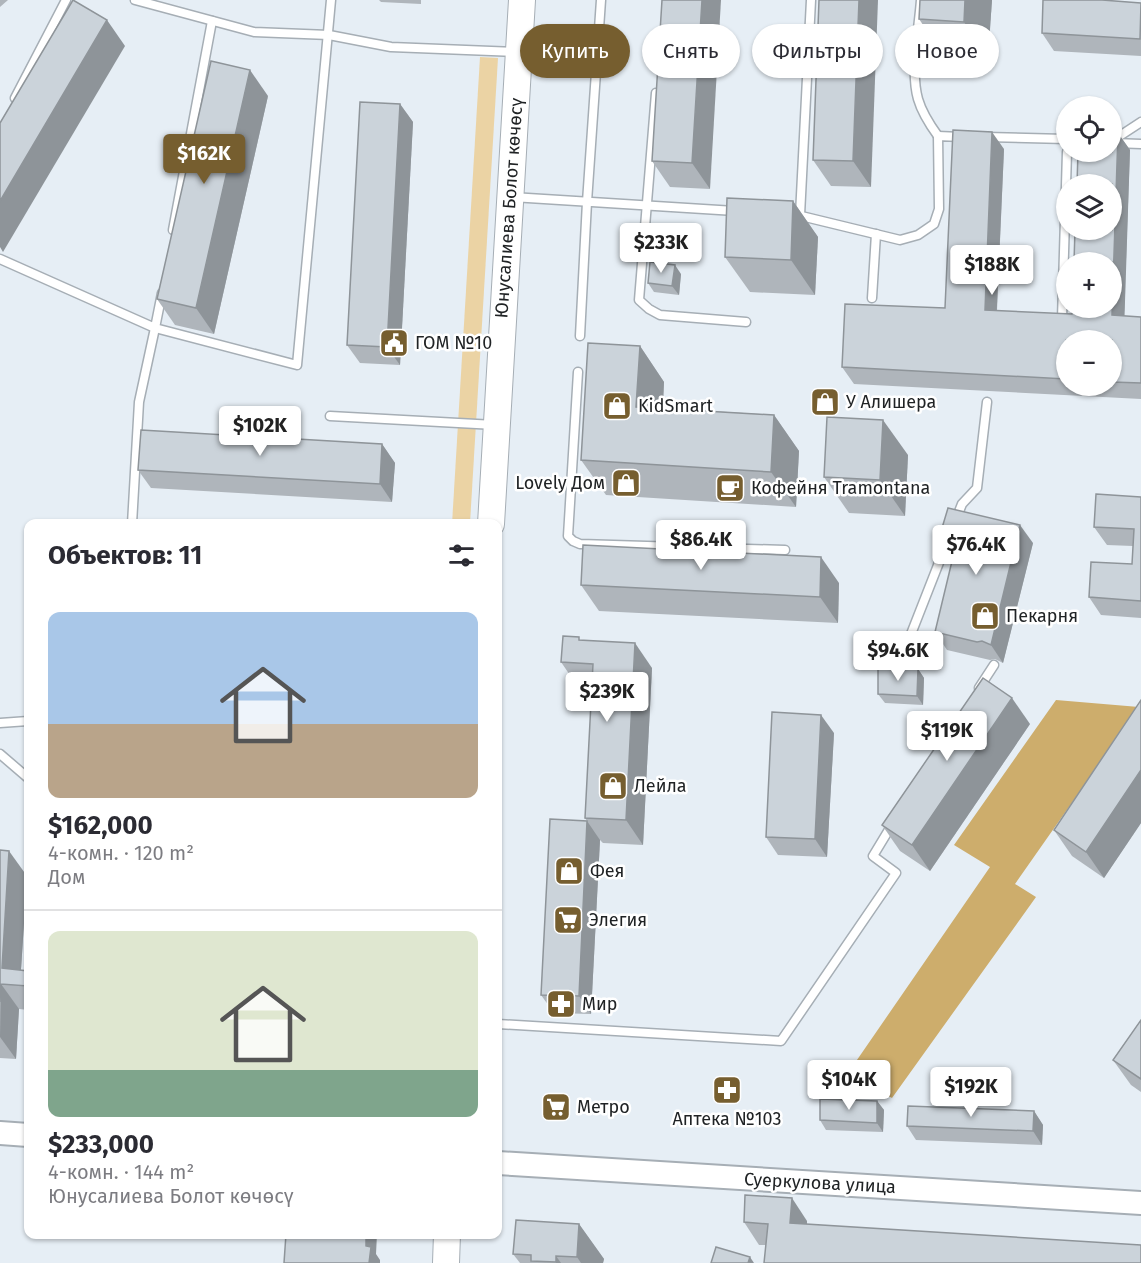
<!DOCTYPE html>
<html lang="ru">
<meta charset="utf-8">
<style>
:root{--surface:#fff;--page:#f7f7f7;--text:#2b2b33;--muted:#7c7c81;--line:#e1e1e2;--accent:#765e2f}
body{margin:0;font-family:"Fira Sans",sans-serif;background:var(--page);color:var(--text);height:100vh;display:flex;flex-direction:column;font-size:22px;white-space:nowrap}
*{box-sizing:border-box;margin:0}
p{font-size:20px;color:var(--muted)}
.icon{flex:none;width:33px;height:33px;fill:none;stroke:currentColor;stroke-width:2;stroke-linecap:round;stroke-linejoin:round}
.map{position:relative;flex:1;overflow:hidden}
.sheet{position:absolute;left:24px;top:519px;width:478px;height:720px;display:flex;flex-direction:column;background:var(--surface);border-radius:12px;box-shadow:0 2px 4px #0004}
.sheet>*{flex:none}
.top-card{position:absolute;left:520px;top:24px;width:530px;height:54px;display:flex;gap:12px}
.fabs{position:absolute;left:1056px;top:96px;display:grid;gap:12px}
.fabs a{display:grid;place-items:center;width:66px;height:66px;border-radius:50%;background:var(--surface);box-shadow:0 2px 4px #0004;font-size:30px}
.price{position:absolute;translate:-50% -51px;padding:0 14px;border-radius:6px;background:#fff;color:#222;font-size:20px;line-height:39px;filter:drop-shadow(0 2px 3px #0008)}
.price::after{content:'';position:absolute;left:50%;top:36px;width:18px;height:14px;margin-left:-9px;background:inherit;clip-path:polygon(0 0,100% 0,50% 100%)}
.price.current{background:var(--accent);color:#fff}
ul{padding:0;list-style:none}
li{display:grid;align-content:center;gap:12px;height:318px;padding:0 24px}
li+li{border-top:2px solid var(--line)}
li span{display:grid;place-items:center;height:186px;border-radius:12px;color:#555}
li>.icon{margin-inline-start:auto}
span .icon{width:108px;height:108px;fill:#fffc;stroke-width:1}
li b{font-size:26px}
h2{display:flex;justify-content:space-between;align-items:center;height:72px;padding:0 24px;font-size:26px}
.chip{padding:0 21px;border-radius:27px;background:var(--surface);box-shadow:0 2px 4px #0004;font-size:21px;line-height:54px}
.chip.current{background:var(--accent);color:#fff}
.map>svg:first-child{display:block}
.green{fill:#ebd3a4}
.forest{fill:#cdad6c}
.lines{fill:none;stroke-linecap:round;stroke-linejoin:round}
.lane-casing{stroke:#a6aeb5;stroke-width:11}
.secondary-casing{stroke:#a6aeb5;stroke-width:26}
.primary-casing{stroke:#a6aeb5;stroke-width:28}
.lane{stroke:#fff;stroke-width:8}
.secondary{stroke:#fff;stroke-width:22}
.primary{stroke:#fff;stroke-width:26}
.wall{fill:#afb5bb;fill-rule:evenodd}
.shaded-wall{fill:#8e9499}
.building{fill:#cbd3da;stroke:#8e9499;stroke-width:1.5}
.labels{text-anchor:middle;stroke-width:5;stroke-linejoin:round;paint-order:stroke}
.street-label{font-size:18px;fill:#202325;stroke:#fff}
.poi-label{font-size:18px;fill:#202325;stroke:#fff;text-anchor:start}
</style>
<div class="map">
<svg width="1141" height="1263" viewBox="0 0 1141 1263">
<rect width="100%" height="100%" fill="#e6eef5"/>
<path class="green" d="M480,57L498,58L470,523L452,524Z"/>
<path class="forest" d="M1056,700L1139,707L1015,884L1036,897L892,1098L848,1073L990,867L954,845Z"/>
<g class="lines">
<g class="lane-casing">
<g id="lane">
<path d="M135,0L254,32L329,35L391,47L516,52"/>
<path d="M921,0C919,29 910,71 918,99C922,113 930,125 938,136"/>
<path d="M656,93L639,300L649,309L660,315L746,322"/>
<path d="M15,98L66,0"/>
<path d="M986,137L1066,139"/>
<path d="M1112,141L1141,122"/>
<path d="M1114,143L1141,144"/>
<path d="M512,197L735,211"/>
<path d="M793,214L900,240L918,235L934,224L939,209L938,136L961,137"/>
<path d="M800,215L811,0"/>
<path d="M173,230L212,21"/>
<path d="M0,259L155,328L139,402L132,524"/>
<path d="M162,293L155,328L297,365L331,0"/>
<path d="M872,298L876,234"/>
<path d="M1062,319L1067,152"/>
<path d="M580,336L587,202L601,0"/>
<path d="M578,372L568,536L573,541L580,544L785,550"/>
<path d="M330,416L495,425"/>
<path d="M902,657L962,504L977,488L987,402"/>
<path d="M979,688L994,665"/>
<path d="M0,723L28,721"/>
<path d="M0,754L28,778"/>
<path d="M498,1024L781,1041L896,873L873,856L893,823"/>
</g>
</g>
<g class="secondary-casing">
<g id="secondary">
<path d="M0,1133L28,1135"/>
<path d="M498,1163L1141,1203"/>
</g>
</g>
<g class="primary-casing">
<g id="primary">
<path d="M491,524L522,0"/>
<path d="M446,1263L447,1234"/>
</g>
</g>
<use href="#lane" class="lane"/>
<use href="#secondary" class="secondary"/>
<use href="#primary" class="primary"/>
</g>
<g class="wall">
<path d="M0,0H8L0,7Z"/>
<path d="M379,0H421V4L381,2Z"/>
<path d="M662,0L710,189L670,187L652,161Z"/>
<path d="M819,0L871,187L831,186L813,160Z"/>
<path d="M920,0H992L988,57L944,55L919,19Z"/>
<path d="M1116,1L1141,3V56L1054,51L1042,33Z"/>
<path d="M268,96L214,334L175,325L157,299Z"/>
<path d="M400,104L413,122L400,365L360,363L347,345Z"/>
<path d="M1118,133L1130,150L1124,316L1141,317V399L854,384L842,367L945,308L1004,149L997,311L1072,314ZM1066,340H1112V386H1066Z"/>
<path d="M793,201L818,237L815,295L750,292L725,257Z"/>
<path d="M681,274L679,295L654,292L648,283Z"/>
<path d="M640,346L664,382L663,408L774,415L799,451L796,507L606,495L581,460Z"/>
<path d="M382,444L395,463L392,502L151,488L138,470Z"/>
<path d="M908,455L905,516L849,513L824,477Z"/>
<path d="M1141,497V618L1101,615L1089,597L1132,564L1133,546L1107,545L1094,527Z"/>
<path d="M942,528L1033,543L1003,663L995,659L990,660L947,650L935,632L956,546H954Z"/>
<path d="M839,583L838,623L599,611L581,585Z"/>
<path d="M582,640L652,668L643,845L603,843L600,840L591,1014L554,1013L541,995L587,821L585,818L592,688L578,687L561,662Z"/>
<path d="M918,669L924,678L923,705L885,703L878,694Z"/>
<path d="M1141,700V823L1104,878L1072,856L1054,830Z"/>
<path d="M1030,724L930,871L900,851L882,825Z"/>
<path d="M834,733L827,857L778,855L766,837Z"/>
<path d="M0,850L27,876L21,970L28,971V1010L19,1009L16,1059L0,1058Z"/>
<path d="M1141,1020V1092L1131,1085L1113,1060Z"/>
<path d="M877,1101L884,1110L883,1132L826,1130L820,1120Z"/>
<path d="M1034,1111L1043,1125L1042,1145L916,1140L907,1126Z"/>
<path d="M807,1221V1224L766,1245H759L744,1222Z"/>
<path d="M579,1224L604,1259L603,1263H520L513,1254Z"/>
</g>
<g class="shaded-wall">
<path d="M702,0H721L710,189L692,163Z"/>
<path d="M859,0H878L871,187L853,161Z"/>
<path d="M965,0H992L988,57L964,22Z"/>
<path d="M107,20L125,46L3,252L0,247V201Z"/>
<path d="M250,70L268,96L214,334L196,308Z"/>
<path d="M400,104L413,122L400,365L387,347Z"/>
<path d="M992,132L1004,149L996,327L985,310Z"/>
<path d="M1118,133L1130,150L1124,332L1112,315Z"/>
<path d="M793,201L818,237L815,295L791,260Z"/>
<path d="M675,265L681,274L679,295L672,286Z"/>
<path d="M640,346L664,382L661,442L636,407Z"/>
<path d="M774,415L799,451L796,507L771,472Z"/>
<path d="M883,420L908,455L905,516L880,480Z"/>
<path d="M382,444L395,463L392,502L380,484Z"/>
<path d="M1020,525L1033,543L1003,663L991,645Z"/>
<path d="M821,557L839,583L838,623L820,597Z"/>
<path d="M635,643L652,668L643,845L626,820Z"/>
<path d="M918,669L924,678L923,705L917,696Z"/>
<path d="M1012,698L1030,724L930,871L912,845Z"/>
<path d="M821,715L834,733L827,857L815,839Z"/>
<path d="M1141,770V823L1104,878L1086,852Z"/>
<path d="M587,821L600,840L591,1014L579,996Z"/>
<path d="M9,851L27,876L20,985L2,968Z"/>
<path d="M1,984L19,1009L16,1059L0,1037Z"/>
<path d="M877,1101L884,1110L883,1132L877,1123Z"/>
<path d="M1034,1111L1043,1125L1042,1145L1033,1131Z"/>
<path d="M792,1198L807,1221L806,1246L790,1223Z"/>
<path d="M579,1224L604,1259L603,1263H581L577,1257Z"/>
<path d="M366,1234H377L376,1254L380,1260V1263H369L366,1246Z"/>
<path d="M556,1256L561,1263H556Z"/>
<path d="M750,1257L754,1263H748Z"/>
</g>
<g class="building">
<path d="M73,0L107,20L0,201V123Z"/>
<path d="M662,0H702L692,163L652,161Z"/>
<path d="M819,0H859L853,161L813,160Z"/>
<path d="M920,0H965L964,22L919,19Z"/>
<path d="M1043,0H1102L1141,3L1140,39L1042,33Z"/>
<path d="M211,61L250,70L196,308L157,299Z"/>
<path d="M360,102L400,104L387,347L347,345Z"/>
<path d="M953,130L992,132L985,310L1072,314L1073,308H1112V262H1074L1075,230H1112V184H1077L1078,152H1112V133H1118L1112,315L1141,317V383L1112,382V340H1066V379L842,367L845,304L945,308Z"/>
<path d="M727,198L793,201L791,260L725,257Z"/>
<path d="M650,262L675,265L672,286L648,283Z"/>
<path d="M588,343L640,346L636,407L774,415L771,472L581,460Z"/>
<path d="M827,417L883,420L880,480L824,477Z"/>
<path d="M141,430L382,444L380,484L138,470Z"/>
<path d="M1096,494L1141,497V601L1089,597L1091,562L1132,564L1134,529L1094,527Z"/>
<path d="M948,508L1020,525L991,645L982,641L977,642L935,632L959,532L942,528Z"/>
<path d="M583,545L821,557L820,597L581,585Z"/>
<path d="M563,636L579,637V640L635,643L626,820L585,818L593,664L561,662Z"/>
<path d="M878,668L918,669L917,696L878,694Z"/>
<path d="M983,678L1012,698L912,845L882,825Z"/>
<path d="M1141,700V770L1086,852L1054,830Z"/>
<path d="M772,712L821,715L815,839L766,837Z"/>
<path d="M550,819L587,821L579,996L541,995Z"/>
<path d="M0,850L9,851L2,968L28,971V986L1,984L0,1002Z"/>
<path d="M1141,1020V1079L1113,1060Z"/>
<path d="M820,1099L877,1101V1123L820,1120Z"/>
<path d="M908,1106L1034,1111L1033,1131L907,1126Z"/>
<path d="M745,1195L792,1198L790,1223L1141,1245V1263H764L768,1224L744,1222Z"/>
<path d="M516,1220L579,1224L577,1257L556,1256V1262L531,1261V1255L513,1254Z"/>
<path d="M286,1234H366V1246L371,1247L369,1263H284Z"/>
<path d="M716,1247L750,1257L748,1263H711Z"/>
</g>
<defs>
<g id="civic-square" transform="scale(1.5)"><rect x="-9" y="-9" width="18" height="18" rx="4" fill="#765e2f" stroke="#fff"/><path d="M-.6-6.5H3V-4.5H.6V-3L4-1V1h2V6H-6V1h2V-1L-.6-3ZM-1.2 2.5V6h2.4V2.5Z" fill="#fff"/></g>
<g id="shop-square" transform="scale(1.5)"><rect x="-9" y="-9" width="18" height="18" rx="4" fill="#765e2f" stroke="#fff"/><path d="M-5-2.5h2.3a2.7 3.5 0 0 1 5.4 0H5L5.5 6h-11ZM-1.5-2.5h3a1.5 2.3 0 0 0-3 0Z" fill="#fff"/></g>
<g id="cafe-square" transform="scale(1.5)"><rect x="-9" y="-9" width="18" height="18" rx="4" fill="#765e2f" stroke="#fff"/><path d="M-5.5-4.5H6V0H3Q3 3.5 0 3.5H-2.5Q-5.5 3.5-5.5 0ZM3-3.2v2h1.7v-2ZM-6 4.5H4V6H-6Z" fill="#fff"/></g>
<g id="supermarket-square" transform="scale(1.5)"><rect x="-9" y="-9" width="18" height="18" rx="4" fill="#765e2f" stroke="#fff"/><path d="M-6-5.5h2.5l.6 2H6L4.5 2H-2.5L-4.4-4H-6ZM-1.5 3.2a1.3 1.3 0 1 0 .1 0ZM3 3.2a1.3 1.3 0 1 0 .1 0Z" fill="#fff"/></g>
<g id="pharmacy-square" transform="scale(1.5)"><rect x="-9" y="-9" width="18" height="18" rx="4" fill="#765e2f" stroke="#fff"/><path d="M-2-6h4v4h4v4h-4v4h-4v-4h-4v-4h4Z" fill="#fff"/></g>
</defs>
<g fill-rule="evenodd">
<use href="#civic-square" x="394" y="343"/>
<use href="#shop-square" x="825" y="402"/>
<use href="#shop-square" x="617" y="406"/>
<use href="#shop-square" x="626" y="483"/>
<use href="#cafe-square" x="730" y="488"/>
<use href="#shop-square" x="985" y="616"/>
<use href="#shop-square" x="613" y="786"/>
<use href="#shop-square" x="569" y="871"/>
<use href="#supermarket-square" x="568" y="920"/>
<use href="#pharmacy-square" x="561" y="1004"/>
<use href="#pharmacy-square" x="727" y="1090"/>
<use href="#supermarket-square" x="556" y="1107"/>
</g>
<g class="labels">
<g class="street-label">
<text transform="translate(509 208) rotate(-86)" y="6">Юнусалиева Болот көчөсү</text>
<text transform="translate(820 1183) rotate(3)" y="6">Суеркулова улица</text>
</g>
<g class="poi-label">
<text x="415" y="349">ГОМ №10</text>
<text x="846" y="408">У Алишера</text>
<text x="638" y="412">KidSmart</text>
<text x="605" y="489" text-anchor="end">Lovely Дом</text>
<text x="751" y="494">Кофейня Tramontana</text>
<text x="1006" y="622">Пекарня</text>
<text x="634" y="792">Лейла</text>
<text x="590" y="877">Фея</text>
<text x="589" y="926">Элегия</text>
<text x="582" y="1010">Мир</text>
<text x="577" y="1113">Метро</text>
<text x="727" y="1125" text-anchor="middle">Аптека №103</text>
</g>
</g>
</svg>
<div class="fabs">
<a><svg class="icon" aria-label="locate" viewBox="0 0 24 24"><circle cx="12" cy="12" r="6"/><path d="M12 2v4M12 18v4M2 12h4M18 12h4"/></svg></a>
<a><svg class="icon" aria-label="layers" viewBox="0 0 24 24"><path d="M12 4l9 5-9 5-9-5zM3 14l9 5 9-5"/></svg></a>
<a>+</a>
<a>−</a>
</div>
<b class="price current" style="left:204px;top:185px">$162K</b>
<b class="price" style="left:661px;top:274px">$233K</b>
<b class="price" style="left:992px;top:296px">$188K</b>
<b class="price" style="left:260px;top:457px">$102K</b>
<b class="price" style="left:701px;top:571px">$86.4K</b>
<b class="price" style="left:976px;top:576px">$76.4K</b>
<b class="price" style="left:898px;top:682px">$94.6K</b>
<b class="price" style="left:607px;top:723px">$239K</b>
<b class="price" style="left:947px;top:762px">$119K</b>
<b class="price" style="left:849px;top:1111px">$104K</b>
<b class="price" style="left:971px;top:1118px">$192K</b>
<div class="top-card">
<a class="chip current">Купить</a>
<a class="chip">Снять</a>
<a class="chip">Фильтры</a>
<a class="chip">Новое</a>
</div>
<section class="sheet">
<h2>Объектов: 11<svg class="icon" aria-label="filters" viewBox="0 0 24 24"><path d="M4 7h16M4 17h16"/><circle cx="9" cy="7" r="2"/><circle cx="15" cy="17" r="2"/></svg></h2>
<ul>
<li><span style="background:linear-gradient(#a9c7e8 60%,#b9a48a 0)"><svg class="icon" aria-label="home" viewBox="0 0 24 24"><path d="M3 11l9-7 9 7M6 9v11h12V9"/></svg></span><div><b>$162,000</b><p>4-комн. · 120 m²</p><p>Дом</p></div></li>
<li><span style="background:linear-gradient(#dfe7d0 75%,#7fa58c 0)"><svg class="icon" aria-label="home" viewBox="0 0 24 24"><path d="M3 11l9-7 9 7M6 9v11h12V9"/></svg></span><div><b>$233,000</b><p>4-комн. · 144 m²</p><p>Юнусалиева Болот көчөсү</p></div></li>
</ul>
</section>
</div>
